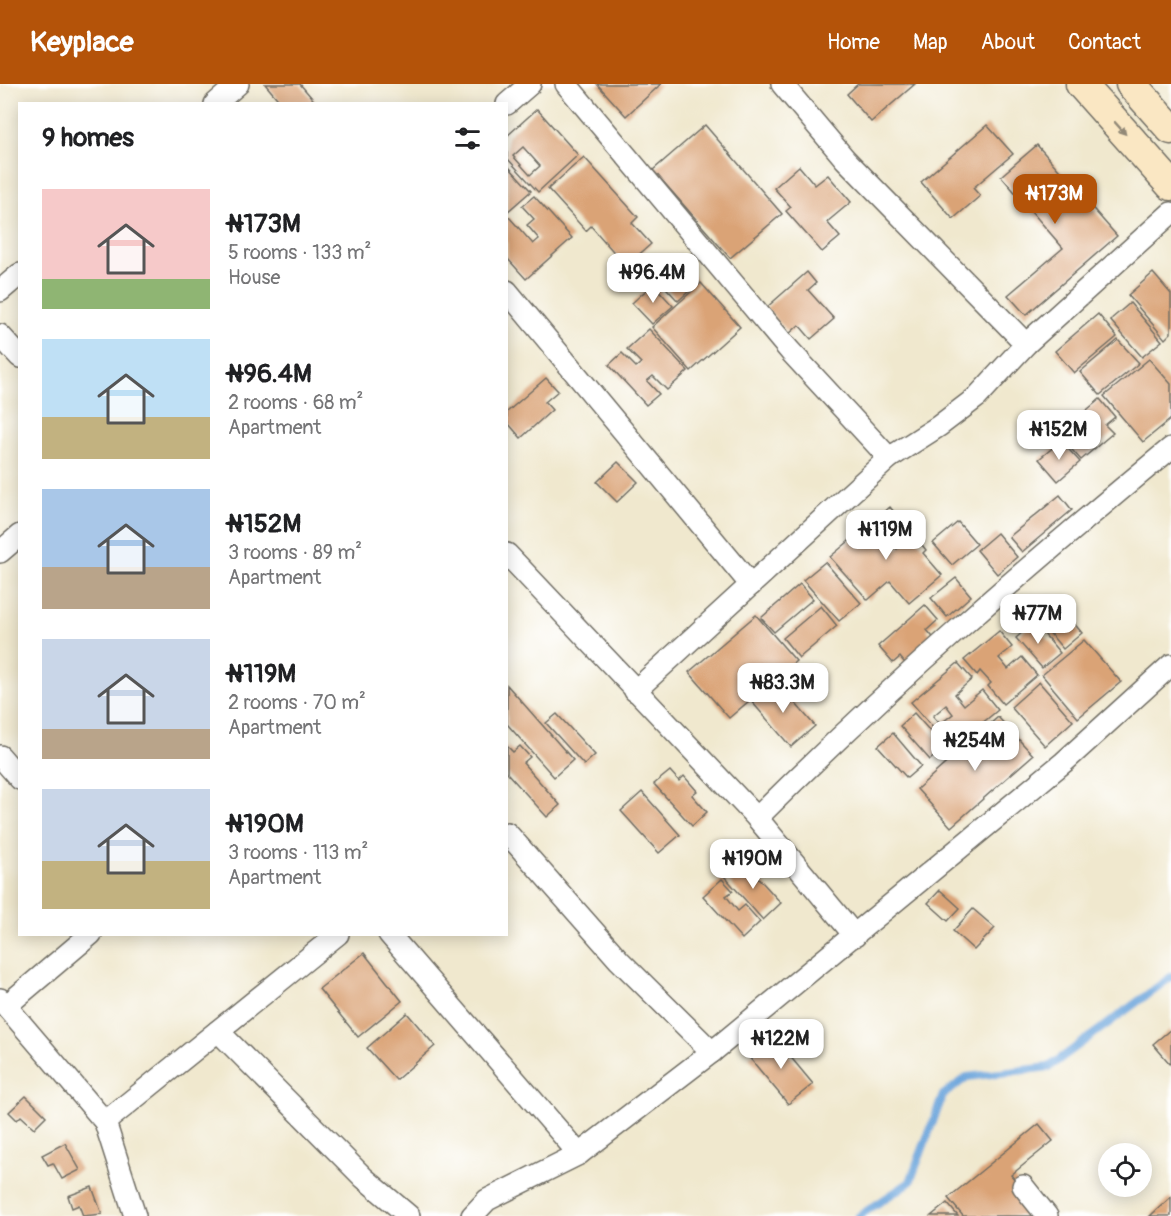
<!DOCTYPE html>
<meta charset="utf-8">
<style>
:root{--surface:#fff;--page:#f6f6f6;--text:#202124;--muted:#757577;--accent:#b45309}
body{margin:0;font-family:Pangolin,sans-serif;background:var(--page);color:var(--text);height:100vh;display:flex;flex-direction:column;font-size:22px;white-space:nowrap}
*{box-sizing:border-box;margin:0}
p{font-size:20px;color:var(--muted)}
.icon{flex:none;width:33px;height:33px;fill:none;stroke:currentColor;stroke-width:2;stroke-linecap:round;stroke-linejoin:round}
.map{position:relative;flex:1;overflow:hidden}
.details{position:absolute;left:18px;top:18px;width:490px;height:834px;display:flex;flex-direction:column;background:var(--surface);border-radius:0px;box-shadow:0 3px 15px #0003}
.details>*{flex:none}
.buttons{position:absolute;left:1098px;top:1059px;display:grid;gap:12px}
.buttons a{display:grid;place-items:center;width:54px;height:54px;border-radius:50%;background:var(--surface);box-shadow:0 3px 15px #0003;font-size:30px}
.price{position:absolute;translate:-50% -51px;padding:0 14px;border-radius:12px;background:#fff;color:#222;font-size:20px;line-height:39px;filter:drop-shadow(0 2px 3px #0008)}
.price::after{content:'';position:absolute;left:50%;top:36px;width:18px;height:14px;margin-left:-9px;background:inherit;clip-path:polygon(0 0,100% 0,50% 100%)}
.price.on{background:var(--accent);color:#fff}
ul{padding:0;list-style:none}
li{display:flex;align-items:center;gap:18px;height:150px;padding:0 24px}
li span{display:grid;place-items:center;flex:none;width:168px;height:120px;border-radius:0px;color:#555}
li>.icon{margin-inline-start:auto}
span .icon{width:72px;height:72px;fill:#fffc;stroke-width:1}
li b{font-size:26px}
h2{display:flex;justify-content:space-between;align-items:center;height:72px;padding:0 24px;font-size:26px}
header{display:flex;align-items:center;gap:36px;box-sizing:border-box;height:84px;padding:0 30px;background:var(--accent);color:#fff}
header strong{font-size:28px}
nav{display:flex;gap:33px;margin-inline-start:auto;font-size:21px}
.map>svg:first-child{display:block}
.lines{fill:none;stroke-linecap:round;stroke-linejoin:round}
.stream{stroke:#6ca5db;stroke-width:8}
.building{fill:#daa376;fill-rule:evenodd}
.street-casing{stroke:#706d64;stroke-width:24}
.secondary-casing{stroke:#706d64;stroke-width:33}
.street{stroke:#fff;stroke-width:21}
.secondary{stroke:#fae7c3;stroke-width:30}
.oneway{fill:#928977}
</style>
<header>
<strong>Keyplace</strong>
<nav><a>Home</a><a>Map</a><a>About</a><a>Contact</a></nav>
</header>
<div class="map">
<svg width="1171" height="1132" viewBox="0 0 1171 1132">
<rect width="100%" height="100%" fill="#fff"/>
<filter id="ink" filterUnits="userSpaceOnUse"><feTurbulence type="fractalNoise" baseFrequency=".0167" numOctaves="2"/><feDisplacementMap in="SourceGraphic" scale="12" xChannelSelector="R" yChannelSelector="G"/><feConvolveMatrix kernelMatrix="1 2 1 2 8 2 1 2 1" color-interpolation-filters="sRGB"/></filter>
<filter id="wash" filterUnits="userSpaceOnUse"><feTurbulence type="fractalNoise" baseFrequency=".008" numOctaves="4" result="noise"/><feDisplacementMap in="SourceGraphic" scale="24" xChannelSelector="R" yChannelSelector="G"/><feGaussianBlur stdDeviation="1.35" result="paint"/><feColorMatrix in="noise" values="0 0 0 0 0 0 0 0 0 0 0 0 0 0 0 0 0 1.4 0 .05"/><feComposite in="paint" operator="in"/></filter>
<g filter="url(#wash)">
<rect width="100%" height="100%" fill="#f0e8ce"/>
<g class="lines">
<path class="stream" d="M859,1132L910,1098L943,1011L967,993L1049,983L1171,893"/>
</g>
<g id="blocks">
<g class="building">
<path d="M265,0H300L317,20H282Z"/>
<path d="M597,0H661L626,32Z"/>
<path d="M858,0H915L871,38L847,10Z"/>
<path d="M537,25L578,71L538,108L507,74V52ZM523,63L540,82L530,91L513,72Z"/>
<path d="M705,41L782,130L730,174L653,86Z"/>
<path d="M987,41L1013,70L973,104L980,112L953,135L921,98Z"/>
<path d="M1037,61L1117,152L1026,231L1008,211L1063,164L1001,92Z"/>
<path d="M584,73L638,133L632,139L651,160L626,182L591,142L586,147L548,105Z"/>
<path d="M507,81L531,107L507,128Z"/>
<path d="M799,82L815,101L828,91L851,118L827,138L840,153L822,168L786,127L791,123L774,104Z"/>
<path d="M534,112L572,154L526,195L507,174V135L509,133L533,160L539,155L527,141L534,135L522,122Z"/>
<path d="M680,177L699,198L678,217L658,195Z"/>
<path d="M807,188L816,199L808,206L834,235L811,255L799,241L789,250L766,224Z"/>
<path d="M1153,189L1171,210V249L1165,255L1128,211Z"/>
<path d="M701,199L740,243L691,287L652,243Z"/>
<path d="M653,200L673,222L652,240L632,219Z"/>
<path d="M1130,219L1162,257L1142,273L1110,236Z"/>
<path d="M1098,230L1117,253L1074,289L1055,267Z"/>
<path d="M649,245L688,287L667,306L653,292L647,297L659,310L646,321L609,281L622,269L636,283L641,279L627,265Z"/>
<path d="M1118,256L1139,279L1100,311L1080,288Z"/>
<path d="M1149,275L1171,300V335L1143,358L1104,312Z"/>
<path d="M546,294L558,307L545,318L552,326L521,354L507,338V328Z"/>
<path d="M1100,315L1115,333L1105,341L1113,349L1081,376L1058,350Z"/>
<path d="M1061,357L1080,378L1058,397L1039,375Z"/>
<path d="M618,378L638,398L617,418L597,398Z"/>
<path d="M1060,411L1072,426L1022,468L1009,453Z"/>
<path d="M890,423L902,438L885,452L897,465L914,451L926,466L923,469L942,491L909,519L890,497L868,516L830,473Z"/>
<path d="M958,438L977,460L952,481L933,459Z"/>
<path d="M997,449L1017,473L997,490L977,466Z"/>
<path d="M825,478L861,519L839,537L803,496Z"/>
<path d="M956,494L971,512L947,533L931,514Z"/>
<path d="M800,500L813,515L774,548L761,534Z"/>
<path d="M1057,519L1082,549L1063,565L1038,535Z"/>
<path d="M925,521L938,536L927,546L937,558L908,583L900,573L893,579L878,562Z"/>
<path d="M821,522L837,542L799,574L783,554Z"/>
<path d="M756,531L796,577L729,634L689,588Z"/>
<path d="M1034,538L1060,569L1042,584L1016,554Z"/>
<path d="M999,547L1012,563L999,574L1008,585L1022,573L1037,591L1003,620L988,602L991,599L980,587L977,591L964,576Z"/>
<path d="M1084,556L1121,598L1078,634L1042,591Z"/>
<path d="M958,579L972,595L955,610L964,621L982,606L998,626L951,665L911,618ZM946,621L953,630L940,640L933,632Z"/>
<path d="M776,597L815,642L791,663L752,618Z"/>
<path d="M1039,598L1073,637L1045,662L1011,623Z"/>
<path d="M507,601L573,676L554,693L507,640Z"/>
<path d="M914,629L944,663L930,676L900,642Z"/>
<path d="M557,630L595,671L584,681L546,639Z"/>
<path d="M998,633L1033,671L951,743L917,705Z"/>
<path d="M893,649L921,682L907,694L878,662Z"/>
<path d="M507,662L513,668L520,662L530,673L523,679L560,721L547,733L507,689Z"/>
<path d="M670,687L679,697L684,692L697,707L692,711L707,728L692,742L654,700Z"/>
<path d="M642,708L680,751L659,769L621,727Z"/>
<path d="M742,776L781,819L763,836L724,792Z"/>
<path d="M722,795L733,807L726,812L738,827L745,821L760,838L742,855L703,812Z"/>
<path d="M940,806L960,824L948,837L928,819Z"/>
<path d="M973,825L995,844L974,866L953,847Z"/>
<path d="M364,869L402,917L358,953L319,905Z"/>
<path d="M407,929L435,962L396,996L367,964Z"/>
<path d="M1171,945V981L1153,960Z"/>
<path d="M774,953L813,1000L788,1020L749,973Z"/>
<path d="M26,1012L46,1032L34,1044L21,1032L17,1036L9,1028Z"/>
<path d="M1039,1040L1053,1057L1011,1091L1041,1128L1036,1132H963L948,1114Z"/>
<path d="M65,1059L80,1086L62,1095L53,1079L48,1081L42,1071Z"/>
<path d="M92,1103L102,1130L83,1132L79,1121L72,1124L68,1112Z"/>
<path d="M1171,1113V1132H1150Z"/>
<path d="M947,1119L958,1132H931Z"/>
</g>
</g>
</g>
<g filter="url(#ink)">
<use href="#blocks" fill-opacity="0" stroke="#706d64" stroke-width="1.5"/>
<g class="lines">
<g class="street-casing">
<g id="street">
<path d="M566,0L790,267L889,374"/>
<path d="M782,0L845,75L1026,260"/>
<path d="M215,20L238,0"/>
<path d="M507,20L530,0"/>
<path d="M0,207L20,190"/>
<path d="M507,207L751,501"/>
<path d="M0,251L20,273"/>
<path d="M0,468L20,451"/>
<path d="M507,470L757,734L855,852"/>
<path d="M635,607L889,374L939,342L977,313L1026,260L1171,129"/>
<path d="M0,672L20,695"/>
<path d="M757,734C888,603 1028,482 1171,364"/>
<path d="M507,749L619,876L712,968"/>
<path d="M389,850L579,1070"/>
<path d="M0,915L105,1038L135,1132"/>
<path d="M6,922L91,850"/>
<path d="M218,947L364,1094L409,1132"/>
<path d="M105,1038L338,850"/>
<path d="M1023,1102L1047,1132"/>
<path d="M472,1132L487,1116L579,1070L712,968L1064,678L1171,581"/>
</g>
</g>
<g class="secondary-casing">
<g id="secondary">
<path d="M1081,0L1171,101"/>
<path d="M1131,0L1171,45"/>
</g>
</g>
<use href="#street" class="street"/>
<use href="#secondary" class="secondary"/>
</g>
<defs><path id="oneway-solid" d="M-6-.8H1V-3.2L6.5 0L1 3.2V.8H-6Z" transform="scale(1.5)"/></defs>
<use class="oneway" href="#oneway-solid" transform="translate(1120 44) rotate(48)"/>
</g>
</svg>
<div class="buttons">
<a><svg class="icon" aria-label="locate" viewBox="0 0 24 24"><circle cx="12" cy="12" r="6"/><path d="M12 2v4M12 18v4M2 12h4M18 12h4"/></svg></a>
</div>
<b class="price on" style="left:1055px;top:141px">₦173M</b>
<b class="price" style="left:653px;top:220px">₦96.4M</b>
<b class="price" style="left:1059px;top:377px">₦152M</b>
<b class="price" style="left:886px;top:477px">₦119M</b>
<b class="price" style="left:1038px;top:561px">₦77M</b>
<b class="price" style="left:783px;top:630px">₦83.3M</b>
<b class="price" style="left:975px;top:688px">₦254M</b>
<b class="price" style="left:753px;top:806px">₦190M</b>
<b class="price" style="left:781px;top:986px">₦122M</b>
<section class="details">
<h2>9 homes<svg class="icon" aria-label="filters" viewBox="0 0 24 24"><path d="M4 7h16M4 17h16"/><circle cx="9" cy="7" r="2"/><circle cx="15" cy="17" r="2"/></svg></h2>
<ul>
<li><span style="background:linear-gradient(#f6c9c9 75%,#8fb573 0)"><svg class="icon" aria-label="home" viewBox="0 0 24 24"><path d="M3 11l9-7 9 7M6 9v11h12V9"/></svg></span><div><b>₦173M</b><p>5 rooms · 133 m²</p><p>House</p></div></li>
<li><span style="background:linear-gradient(#bfe0f5 65%,#c2b280 0)"><svg class="icon" aria-label="home" viewBox="0 0 24 24"><path d="M3 11l9-7 9 7M6 9v11h12V9"/></svg></span><div><b>₦96.4M</b><p>2 rooms · 68 m²</p><p>Apartment</p></div></li>
<li><span style="background:linear-gradient(#a9c7e8 65%,#b9a48a 0)"><svg class="icon" aria-label="home" viewBox="0 0 24 24"><path d="M3 11l9-7 9 7M6 9v11h12V9"/></svg></span><div><b>₦152M</b><p>3 rooms · 89 m²</p><p>Apartment</p></div></li>
<li><span style="background:linear-gradient(#c9d6e8 75%,#b9a48a 0)"><svg class="icon" aria-label="home" viewBox="0 0 24 24"><path d="M3 11l9-7 9 7M6 9v11h12V9"/></svg></span><div><b>₦119M</b><p>2 rooms · 70 m²</p><p>Apartment</p></div></li>
<li><span style="background:linear-gradient(#c9d6e8 60%,#c2b280 0)"><svg class="icon" aria-label="home" viewBox="0 0 24 24"><path d="M3 11l9-7 9 7M6 9v11h12V9"/></svg></span><div><b>₦190M</b><p>3 rooms · 113 m²</p><p>Apartment</p></div></li>
</ul>
</section>
</div>
